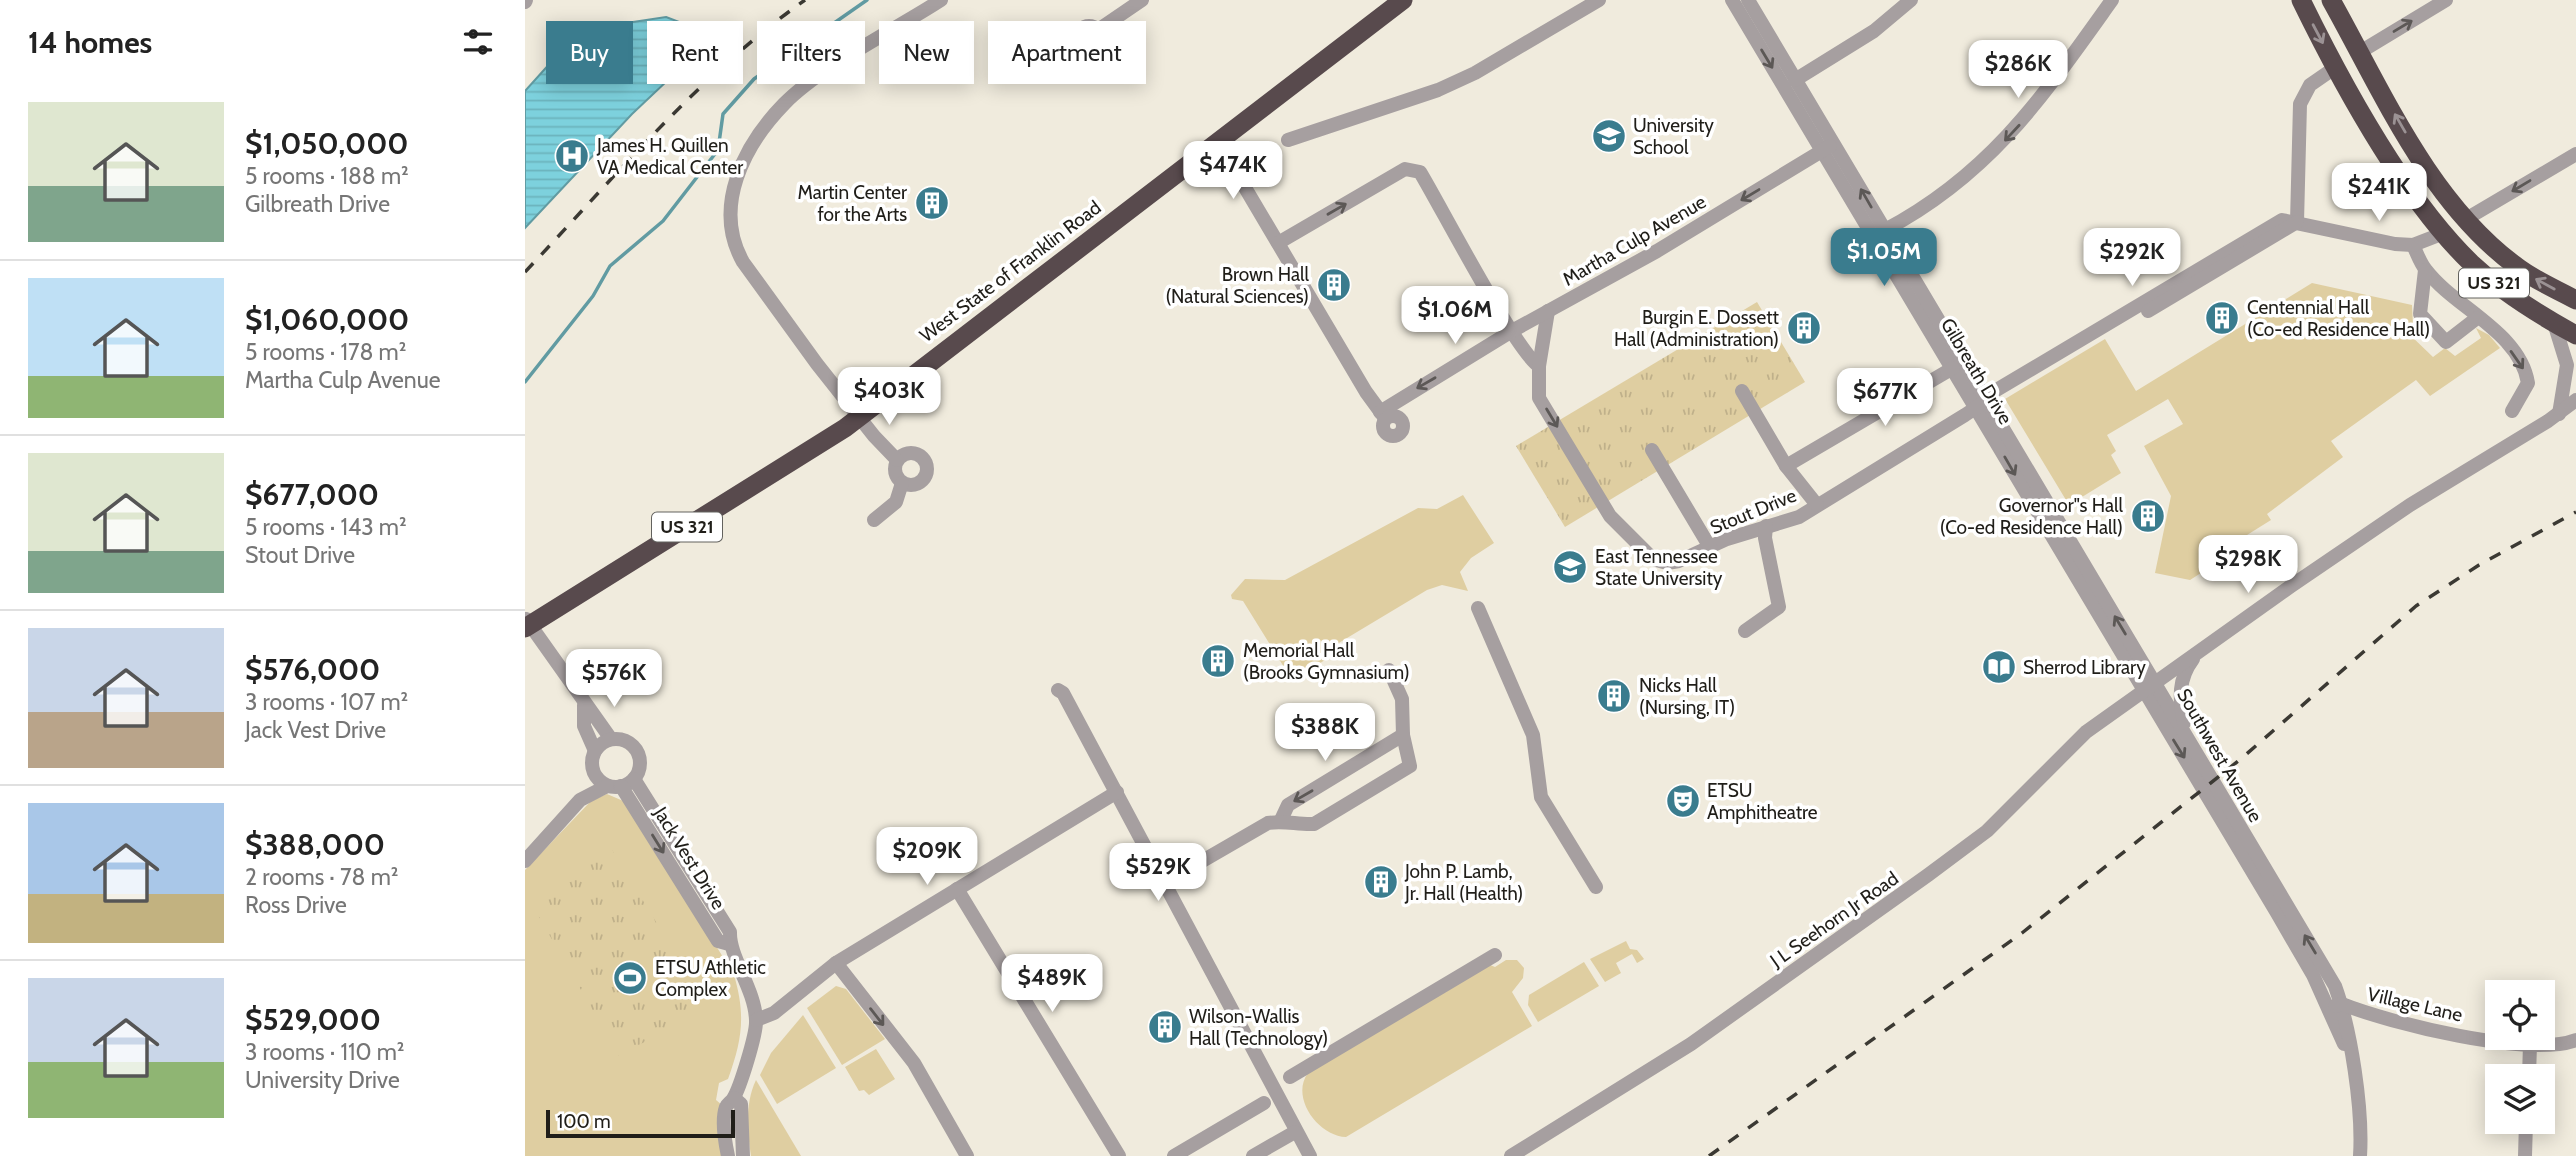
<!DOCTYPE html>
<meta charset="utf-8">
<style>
:root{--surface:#fff;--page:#f6f6f6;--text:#222;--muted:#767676;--line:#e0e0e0;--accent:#3a7c8e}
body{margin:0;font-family:Cabin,sans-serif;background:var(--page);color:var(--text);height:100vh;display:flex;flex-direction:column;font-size:26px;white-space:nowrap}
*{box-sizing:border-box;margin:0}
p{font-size:23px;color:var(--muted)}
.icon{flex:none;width:38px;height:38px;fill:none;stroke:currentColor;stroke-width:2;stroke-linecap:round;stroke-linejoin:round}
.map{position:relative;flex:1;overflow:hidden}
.side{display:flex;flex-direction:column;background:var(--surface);width:525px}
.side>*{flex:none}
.guide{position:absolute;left:21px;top:21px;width:665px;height:63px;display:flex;gap:14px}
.tools{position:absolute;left:1960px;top:980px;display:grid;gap:14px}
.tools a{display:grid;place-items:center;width:70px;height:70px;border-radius:0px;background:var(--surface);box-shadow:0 4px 18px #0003;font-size:35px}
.scale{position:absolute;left:21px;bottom:18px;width:189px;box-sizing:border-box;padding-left:7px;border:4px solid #201e19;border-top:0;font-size:19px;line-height:24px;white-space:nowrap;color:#201e19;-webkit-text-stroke:5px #fff;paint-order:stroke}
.price{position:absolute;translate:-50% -60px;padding:0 16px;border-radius:14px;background:#fff;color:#222;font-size:23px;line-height:46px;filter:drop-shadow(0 2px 4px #0008)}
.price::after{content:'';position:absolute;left:50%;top:42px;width:21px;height:16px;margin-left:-10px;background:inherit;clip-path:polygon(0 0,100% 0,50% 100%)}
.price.active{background:var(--accent);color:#fff}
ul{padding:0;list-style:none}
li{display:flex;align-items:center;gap:21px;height:175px;padding:0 28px}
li+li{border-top:2px solid var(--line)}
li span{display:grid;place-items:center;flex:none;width:196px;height:140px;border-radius:0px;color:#555}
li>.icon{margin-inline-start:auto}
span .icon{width:84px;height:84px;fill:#fffc;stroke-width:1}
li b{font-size:30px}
h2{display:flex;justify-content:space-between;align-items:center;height:84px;padding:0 28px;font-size:30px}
.tag{padding:0 24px;border-radius:0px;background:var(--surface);box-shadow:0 4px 18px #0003;font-size:24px;line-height:63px}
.tag.active{background:var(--accent);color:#fff}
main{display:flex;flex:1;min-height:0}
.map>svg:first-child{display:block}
.green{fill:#dfcea1}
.park{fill:url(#park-tufts)}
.water{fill:url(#water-rules);stroke:#619ba2;stroke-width:2}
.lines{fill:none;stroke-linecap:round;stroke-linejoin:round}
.stream{stroke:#619ba2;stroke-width:3.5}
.minor{stroke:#a69fa0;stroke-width:14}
.highway{stroke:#584a4d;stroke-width:19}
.rail{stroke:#3b3933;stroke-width:3.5;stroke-dasharray:12 12;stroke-linecap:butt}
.oneway{stroke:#5c5856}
.oneway2{stroke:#9b9294}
.labels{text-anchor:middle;stroke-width:7;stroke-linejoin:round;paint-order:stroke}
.shield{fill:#fff;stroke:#63625e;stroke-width:2}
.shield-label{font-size:18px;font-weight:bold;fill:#201e19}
.poi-label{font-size:19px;fill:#201e19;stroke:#fff;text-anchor:start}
.street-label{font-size:19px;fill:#201e19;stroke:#fff}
</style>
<main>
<section class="side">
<h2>14 homes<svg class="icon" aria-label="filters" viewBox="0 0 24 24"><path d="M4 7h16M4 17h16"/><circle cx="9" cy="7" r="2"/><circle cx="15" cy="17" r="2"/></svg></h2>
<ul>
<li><span style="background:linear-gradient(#dfe7d0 60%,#7fa58c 0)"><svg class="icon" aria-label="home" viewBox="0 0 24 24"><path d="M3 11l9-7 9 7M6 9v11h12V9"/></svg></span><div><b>$1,050,000</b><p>5 rooms · 188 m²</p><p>Gilbreath Drive</p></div></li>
<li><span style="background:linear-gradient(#bfe0f5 70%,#8fb573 0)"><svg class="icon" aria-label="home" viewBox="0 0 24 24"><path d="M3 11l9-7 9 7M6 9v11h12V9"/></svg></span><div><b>$1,060,000</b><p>5 rooms · 178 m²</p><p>Martha Culp Avenue</p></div></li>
<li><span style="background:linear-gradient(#dfe7d0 70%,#7fa58c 0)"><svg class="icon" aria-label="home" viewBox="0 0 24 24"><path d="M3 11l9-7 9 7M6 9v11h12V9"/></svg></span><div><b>$677,000</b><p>5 rooms · 143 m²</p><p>Stout Drive</p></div></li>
<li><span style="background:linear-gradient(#c9d6e8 60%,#b9a48a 0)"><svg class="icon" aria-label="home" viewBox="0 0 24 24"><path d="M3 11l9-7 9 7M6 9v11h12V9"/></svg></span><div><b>$576,000</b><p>3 rooms · 107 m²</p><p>Jack Vest Drive</p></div></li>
<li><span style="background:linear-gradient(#a9c7e8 65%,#c2b280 0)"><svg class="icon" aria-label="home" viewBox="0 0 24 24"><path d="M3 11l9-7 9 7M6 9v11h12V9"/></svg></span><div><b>$388,000</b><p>2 rooms · 78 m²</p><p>Ross Drive</p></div></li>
<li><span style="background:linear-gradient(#c9d6e8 60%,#8fb573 0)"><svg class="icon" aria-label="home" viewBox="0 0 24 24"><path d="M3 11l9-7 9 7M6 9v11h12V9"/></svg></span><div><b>$529,000</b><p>3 rooms · 110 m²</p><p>University Drive</p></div></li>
</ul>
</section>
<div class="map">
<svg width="2051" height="1156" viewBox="0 0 2051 1156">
<defs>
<pattern id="park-tufts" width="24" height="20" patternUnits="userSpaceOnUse" patternTransform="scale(1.75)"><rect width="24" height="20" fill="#dfcea1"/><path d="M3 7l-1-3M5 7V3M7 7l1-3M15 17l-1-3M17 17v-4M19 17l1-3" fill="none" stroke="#bfb08a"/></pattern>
<pattern id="water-rules" width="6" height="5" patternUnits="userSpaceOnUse" patternTransform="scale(1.75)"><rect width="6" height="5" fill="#7dd1dd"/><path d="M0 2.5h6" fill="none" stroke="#6cb3bd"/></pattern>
</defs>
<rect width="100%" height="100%" fill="#f0ebdd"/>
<g class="green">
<path d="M1787,283L1887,305L1888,326L1883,333L1908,357L1920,348L1930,356L1956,338L1951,328L1964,335L1975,348L1905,396L1891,380L1806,441L1818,457L1742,514L1746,520L1698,550L1701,557L1665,580L1630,573L1646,496L1619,446L1658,424L1643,399L1582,435L1591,451L1586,455L1596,473L1544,505L1480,399L1580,339L1611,391Z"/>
<path d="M938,495L969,543L946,558L935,572L943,591L917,585L902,590L812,644L815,651L767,680L718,601L707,599L706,595L720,579L760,580L893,508L912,509Z"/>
<path d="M82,794L103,803L209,975C221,1016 217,1040 203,1079L194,1083L191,1100L197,1105L198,1156H0V870L66,801Z"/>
<path d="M1101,941L1105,949L1112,950L1119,959L1112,963L1107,954L1091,963L1096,973L1080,982L1065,959Z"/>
<path d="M981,960H992L999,968L998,978L987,992L1007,1026L821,1137C793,1136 765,1097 783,1073L965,965L970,967Z"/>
<path d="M1059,962L1074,986L1013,1022L1003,1005L1004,995Z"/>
<path d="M311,986L321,989L360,1039L317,1065L282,1008Z"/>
<path d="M278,1015L311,1068L252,1104L235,1075L246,1053Z"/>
<path d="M351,1049L370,1079L344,1095L339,1090L334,1091L320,1067Z"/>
<path d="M231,1080L276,1156H226C222,1131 220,1103 231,1080Z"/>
</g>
<g class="park">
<path d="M1232,302L1280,382L1040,527L991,446Z"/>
<path d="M84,845L183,1007L94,1056L2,896Z"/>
</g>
<path class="water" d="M141,17L157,23L178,47L107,114L0,228V91L55,30Z"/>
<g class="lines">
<path class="stream" d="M0,382L68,296L85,266L138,221L193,150L198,114L229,79L342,0"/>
<g class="minor">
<path d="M1207,0L1752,913L1788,975L1819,1044"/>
<path d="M1223,0L1810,986C1826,1030 1838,1109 1835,1156"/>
<path d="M0,2L1,0"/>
<circle cx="564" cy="38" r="12"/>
<path d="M573,30L617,0"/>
<path d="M1835,52L1921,0"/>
<path d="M1270,80L1349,31L1386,0"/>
<path d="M763,140L913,90L950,73L1074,0"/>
<path d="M693,142L841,392L860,418"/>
<path d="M1941,219L2051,154"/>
<path d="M1772,222L1775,104L1785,85L1811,67"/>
<path d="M1360,230C1466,174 1519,95 1587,0"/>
<path d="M753,243L880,169L895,172C915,205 991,352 1014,366"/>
<path d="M1888,245C1892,253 1895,263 1901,270C1930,308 1995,332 2003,383L1987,411"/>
<path d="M1900,270L1895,314L1921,342L1952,318"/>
<path d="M1023,311L1014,366V398L1085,516L1128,559L1142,563L1154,561L1202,539L1274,517L1440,415L1461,401L1468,392L1757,220L1870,244L1888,245L1919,233"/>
<path d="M1623,311L1772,222"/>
<path d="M2029,323L2042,365L2034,414"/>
<path d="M1217,391L1261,466L1292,505"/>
<path d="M855,412L987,331L1132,251L1305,146"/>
<circle cx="868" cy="426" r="10"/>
<path d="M1127,450L1186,549"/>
<circle cx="386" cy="469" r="16"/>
<path d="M372,460L349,436L292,364L218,262C187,207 219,145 259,104C296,66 370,30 416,0"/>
<path d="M1261,466L1428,368"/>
<path d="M349,520L371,502L377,483"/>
<path d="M953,608L1008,735L1016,797L1071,887"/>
<path d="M1,619L86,739"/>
<path d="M1220,631L1254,607L1240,538L1241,526"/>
<path d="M533,690L538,693L785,1156"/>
<path d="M59,705V726L70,751"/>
<path d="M1659,723C1654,699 1653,679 1668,659"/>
<circle cx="91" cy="763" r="24"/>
<path d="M109,779L205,932C204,957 230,989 231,1020C232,1033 215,1088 208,1099C206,1102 202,1104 201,1107C196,1121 200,1142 203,1156"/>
<path d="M96,786L193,941L204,944"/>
<path d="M756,820L763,805L878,735"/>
<path d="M0,861L55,800L82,786"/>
<path d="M641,882L743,823C759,820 773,825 789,824L885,766L878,735L877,699L864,670"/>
<path d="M432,889L594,1156"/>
<path d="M311,963L389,1063L442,1156"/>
<path d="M1810,1006L1817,1004C1865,1023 2004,1058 2051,1040"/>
<path d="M231,1020L249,1013L311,963L592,792"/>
<path d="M2004,1076L2005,1045"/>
<path d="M765,1077L970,955"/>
<path d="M209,1098L216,1104L218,1156"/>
<path d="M649,1156L739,1103"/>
<path d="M728,1156L770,1132"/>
<path d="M986,1156L1166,1044L1403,875L1462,831L1561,732L1766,586L1885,505L2023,421L2051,400"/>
<path d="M2000,1156L2001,1122"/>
</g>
<g class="highway">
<path d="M1776,0C1818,86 1878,197 1946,263C1977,292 2014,315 2051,335"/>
<path d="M1806,0C1857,91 1904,202 1991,266C2009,280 2031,289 2051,300"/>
<path d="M0,628L320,428L878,0"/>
</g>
<g class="rail">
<path d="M0,272C89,178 174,75 280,0"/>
<path d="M1184,1156L1497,933L1717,758L1891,606L1954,565L2051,512"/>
</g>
</g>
<defs><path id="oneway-shaft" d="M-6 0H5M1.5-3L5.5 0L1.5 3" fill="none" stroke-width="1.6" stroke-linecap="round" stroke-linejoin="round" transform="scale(1.75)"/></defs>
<g class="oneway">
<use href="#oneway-shaft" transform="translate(1878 26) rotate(-31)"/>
<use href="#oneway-shaft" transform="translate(1242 59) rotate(59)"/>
<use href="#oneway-shaft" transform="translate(1487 133) rotate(133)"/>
<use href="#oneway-shaft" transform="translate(1996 186) rotate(149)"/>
<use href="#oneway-shaft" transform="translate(1225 195) rotate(149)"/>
<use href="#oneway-shaft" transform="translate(1341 198) rotate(-120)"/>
<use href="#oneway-shaft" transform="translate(812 209) rotate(-30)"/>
<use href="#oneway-shaft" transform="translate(1992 360) rotate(55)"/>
<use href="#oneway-shaft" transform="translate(901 383) rotate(150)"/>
<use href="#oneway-shaft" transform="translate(1027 418) rotate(59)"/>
<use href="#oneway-shaft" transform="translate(1485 466) rotate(60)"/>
<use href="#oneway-shaft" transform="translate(1595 625) rotate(-121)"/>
<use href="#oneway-shaft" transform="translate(1654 749) rotate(58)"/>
<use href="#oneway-shaft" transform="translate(778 796) rotate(150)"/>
<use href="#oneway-shaft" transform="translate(133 844) rotate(58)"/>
<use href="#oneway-shaft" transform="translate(1785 944) rotate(-121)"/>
<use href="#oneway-shaft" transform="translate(352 1017) rotate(52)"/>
</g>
<g class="oneway2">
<use href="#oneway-shaft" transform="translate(1793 34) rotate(62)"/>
<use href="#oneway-shaft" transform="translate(1875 123) rotate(-120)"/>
<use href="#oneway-shaft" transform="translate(2020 284) rotate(-151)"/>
</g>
<defs>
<g id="school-disc" transform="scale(1.75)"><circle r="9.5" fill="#3a7c8e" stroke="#fff"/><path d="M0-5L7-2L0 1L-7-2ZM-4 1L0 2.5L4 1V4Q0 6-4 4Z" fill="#fff"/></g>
<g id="hospital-disc" transform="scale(1.75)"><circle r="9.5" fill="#3a7c8e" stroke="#fff"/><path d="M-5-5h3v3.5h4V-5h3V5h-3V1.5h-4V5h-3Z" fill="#fff"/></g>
<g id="building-disc" transform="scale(1.75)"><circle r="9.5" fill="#3a7c8e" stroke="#fff"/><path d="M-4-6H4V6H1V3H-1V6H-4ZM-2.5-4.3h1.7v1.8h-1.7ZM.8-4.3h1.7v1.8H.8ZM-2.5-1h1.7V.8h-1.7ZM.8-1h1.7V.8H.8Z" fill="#fff"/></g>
<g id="university-disc" transform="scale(1.75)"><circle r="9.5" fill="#3a7c8e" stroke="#fff"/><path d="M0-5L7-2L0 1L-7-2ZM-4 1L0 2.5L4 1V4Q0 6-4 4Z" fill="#fff"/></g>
<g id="library-disc" transform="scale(1.75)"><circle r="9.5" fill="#3a7c8e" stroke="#fff"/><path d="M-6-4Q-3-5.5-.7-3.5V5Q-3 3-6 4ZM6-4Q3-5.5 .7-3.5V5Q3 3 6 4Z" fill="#fff"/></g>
<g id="theatre-disc" transform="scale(1.75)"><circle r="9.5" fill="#3a7c8e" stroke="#fff"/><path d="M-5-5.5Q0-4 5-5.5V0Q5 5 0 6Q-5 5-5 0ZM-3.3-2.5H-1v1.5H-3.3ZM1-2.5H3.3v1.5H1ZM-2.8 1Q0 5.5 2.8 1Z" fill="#fff"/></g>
<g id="stadium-disc" transform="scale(1.75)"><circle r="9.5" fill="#3a7c8e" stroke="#fff"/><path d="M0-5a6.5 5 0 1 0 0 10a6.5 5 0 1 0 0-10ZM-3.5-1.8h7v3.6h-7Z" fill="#fff"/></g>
</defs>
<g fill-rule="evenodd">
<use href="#school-disc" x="1084" y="136"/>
<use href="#hospital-disc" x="47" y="156"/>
<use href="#building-disc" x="407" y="203"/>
<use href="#building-disc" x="809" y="285"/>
<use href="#building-disc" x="1697" y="318"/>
<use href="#building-disc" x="1279" y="328"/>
<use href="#building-disc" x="1623" y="516"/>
<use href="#university-disc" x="1045" y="567"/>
<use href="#building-disc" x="693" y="661"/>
<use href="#library-disc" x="1474" y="667"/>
<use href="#building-disc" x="1089" y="696"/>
<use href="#theatre-disc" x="1158" y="801"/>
<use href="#building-disc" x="856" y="882"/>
<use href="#stadium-disc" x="105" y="978"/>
<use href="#building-disc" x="640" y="1027"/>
</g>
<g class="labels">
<g class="shield">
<rect x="1934" y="268.5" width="70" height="29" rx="5"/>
<rect x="127" y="512.5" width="70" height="29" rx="5"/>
</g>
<g class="shield-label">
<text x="1969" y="289">US 321</text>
<text x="162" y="533">US 321</text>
</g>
<g class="poi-label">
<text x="1108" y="132">University<tspan x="1108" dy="22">School</tspan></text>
<text x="72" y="152">James H. Quillen<tspan x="72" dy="22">VA Medical Center</tspan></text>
<text x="382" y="199" text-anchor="end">Martin Center<tspan x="382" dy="22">for the Arts</tspan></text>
<text x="784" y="281" text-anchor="end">Brown Hall<tspan x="784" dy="22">(Natural Sciences)</tspan></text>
<text x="1722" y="314">Centennial Hall<tspan x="1722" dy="22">(Co-ed Residence Hall)</tspan></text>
<text x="1254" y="324" text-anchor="end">Burgin E. Dossett<tspan x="1254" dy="22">Hall (Administration)</tspan></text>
<text x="1598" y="512" text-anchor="end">Governor"s Hall<tspan x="1598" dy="22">(Co-ed Residence Hall)</tspan></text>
<text x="1070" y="563">East Tennessee<tspan x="1070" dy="22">State University</tspan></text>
<text x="718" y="657">Memorial Hall<tspan x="718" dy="22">(Brooks Gymnasium)</tspan></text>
<text x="1498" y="674">Sherrod Library</text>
<text x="1114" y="692">Nicks Hall<tspan x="1114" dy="22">(Nursing, IT)</tspan></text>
<text x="1182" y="797">ETSU<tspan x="1182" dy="22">Amphitheatre</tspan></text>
<text x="880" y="878">John P. Lamb,<tspan x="880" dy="22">Jr. Hall (Health)</tspan></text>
<text x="130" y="974">ETSU Athletic<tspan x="130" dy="22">Complex</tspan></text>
<text x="664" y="1023">Wilson-Wallis<tspan x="664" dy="22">Hall (Technology)</tspan></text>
</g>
<g class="street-label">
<text transform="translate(1109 240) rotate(-30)" y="7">Martha Culp Avenue</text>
<text transform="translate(485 271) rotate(-37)" y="7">West State of Franklin Road</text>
<text transform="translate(1452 371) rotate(59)" y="7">Gilbreath Drive</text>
<text transform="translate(1228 511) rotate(-22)" y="7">Stout Drive</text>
<text transform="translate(1695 755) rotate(60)" y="7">Southwest Avenue</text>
<text transform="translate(165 858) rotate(58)" y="7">Jack Vest Drive</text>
<text transform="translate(1309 919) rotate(-35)" y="7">J L Seehorn Jr Road</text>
<text transform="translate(1890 1004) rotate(13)" y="7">Village Lane</text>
</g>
</g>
</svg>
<div class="tools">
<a><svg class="icon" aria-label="locate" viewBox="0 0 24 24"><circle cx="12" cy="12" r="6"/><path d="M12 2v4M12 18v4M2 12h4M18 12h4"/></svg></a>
<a><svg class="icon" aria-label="layers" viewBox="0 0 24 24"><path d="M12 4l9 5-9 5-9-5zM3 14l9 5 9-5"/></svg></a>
</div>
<div class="scale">100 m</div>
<b class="price" style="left:1493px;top:100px">$286K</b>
<b class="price" style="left:708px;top:201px">$474K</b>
<b class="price" style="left:1854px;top:223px">$241K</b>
<b class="price active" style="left:1359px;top:288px">$1.05M</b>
<b class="price" style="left:1607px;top:288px">$292K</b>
<b class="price" style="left:930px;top:346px">$1.06M</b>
<b class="price" style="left:364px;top:427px">$403K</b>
<b class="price" style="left:1360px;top:428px">$677K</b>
<b class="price" style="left:1723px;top:595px">$298K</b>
<b class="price" style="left:89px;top:709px">$576K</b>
<b class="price" style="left:800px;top:763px">$388K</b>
<b class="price" style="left:402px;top:887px">$209K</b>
<b class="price" style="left:633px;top:903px">$529K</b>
<b class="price" style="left:527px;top:1014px">$489K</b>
<div class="guide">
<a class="tag active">Buy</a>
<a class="tag">Rent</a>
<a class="tag">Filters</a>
<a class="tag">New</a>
<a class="tag">Apartment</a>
</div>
</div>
</main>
